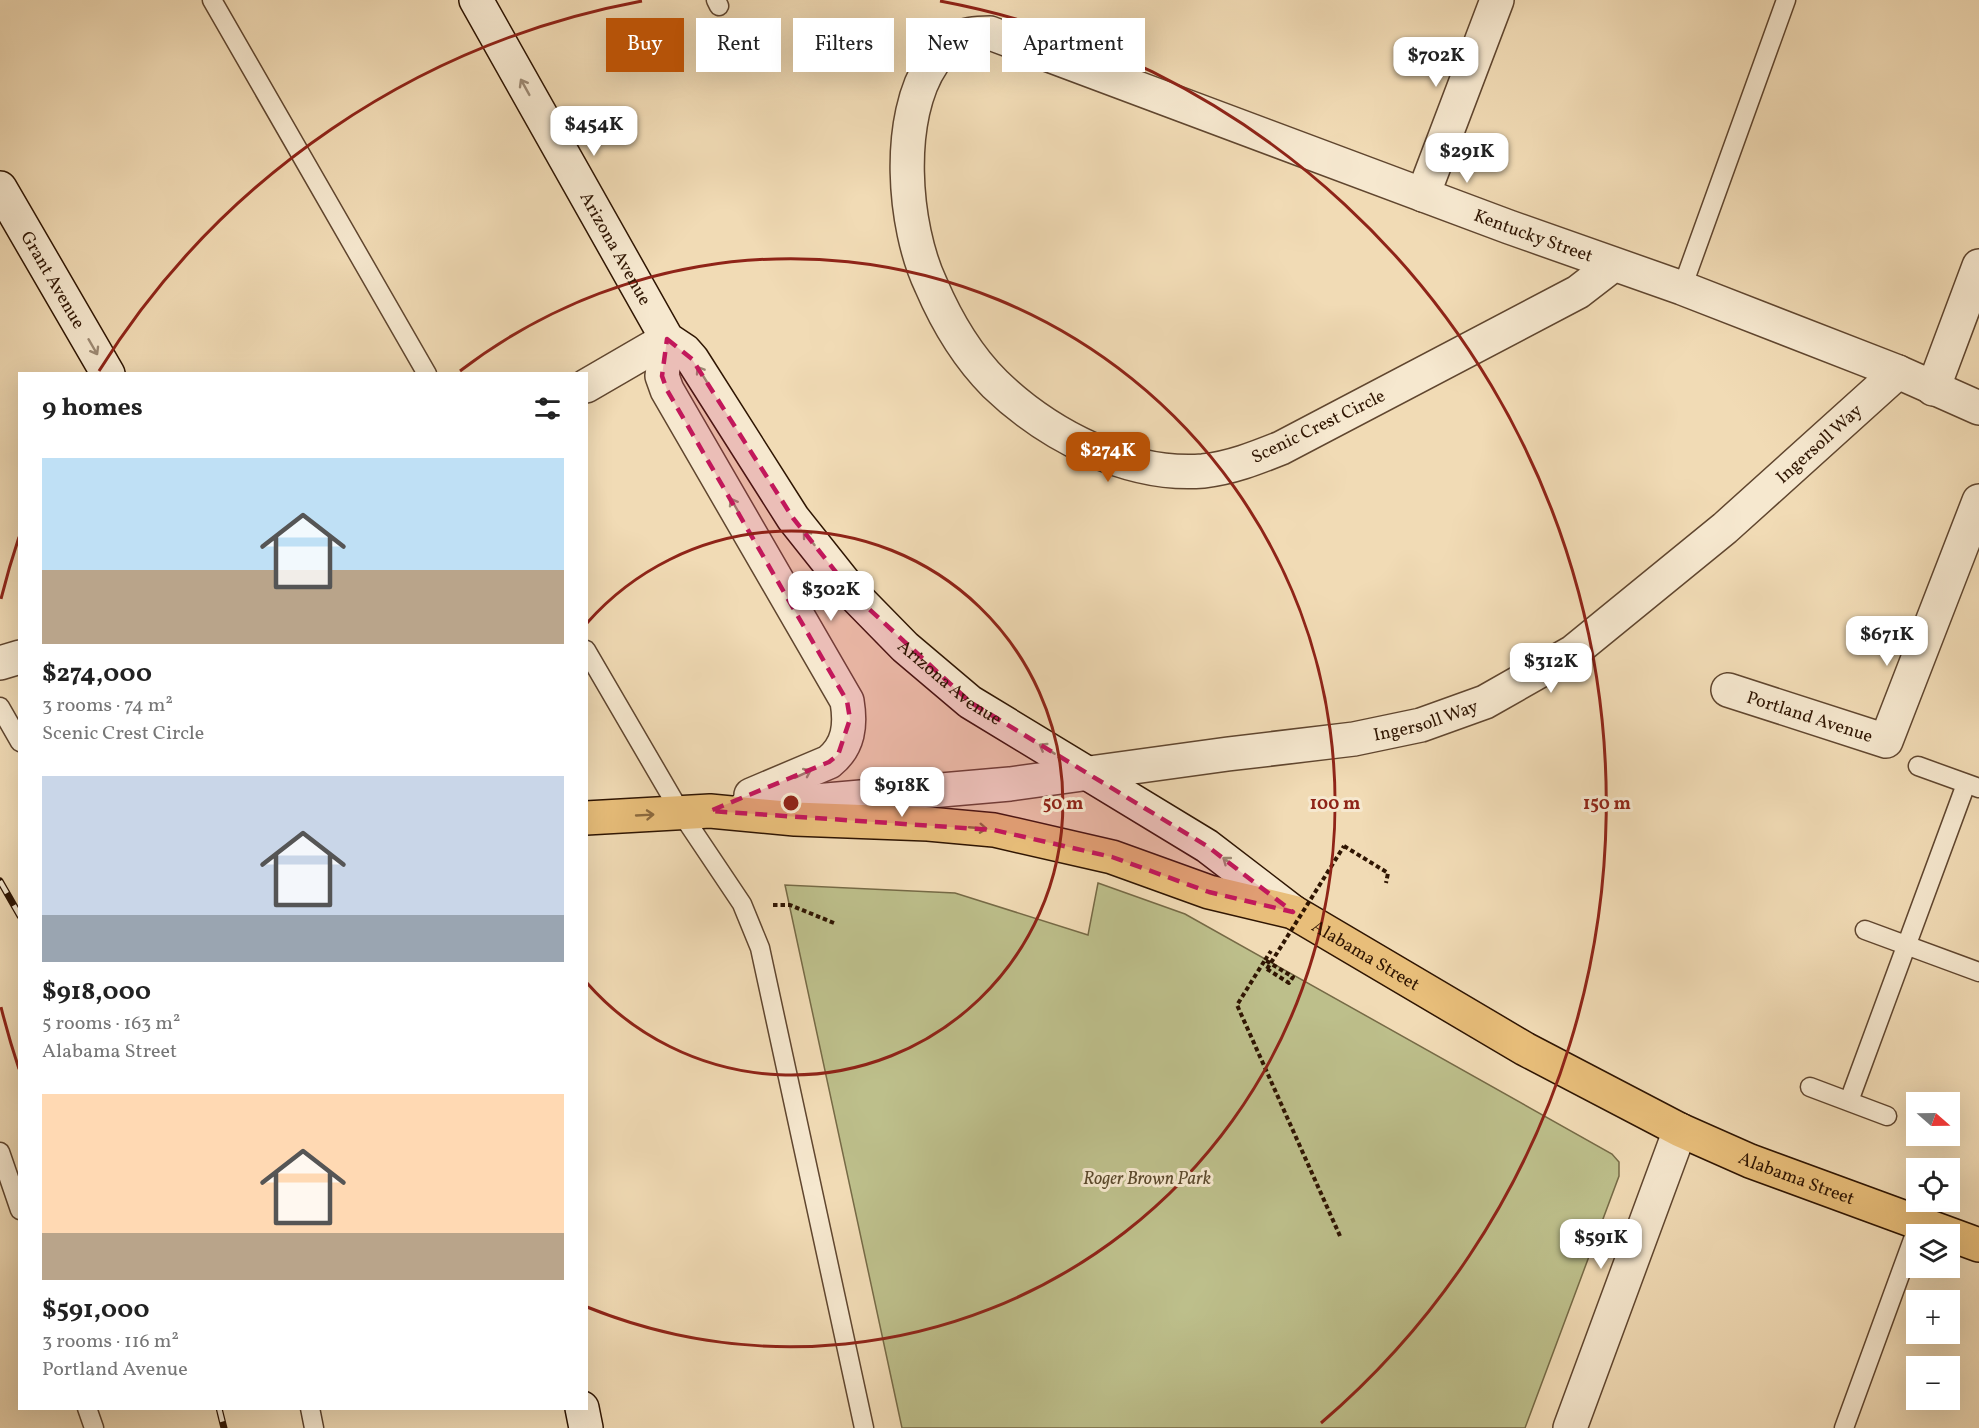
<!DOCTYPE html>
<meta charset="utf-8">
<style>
:root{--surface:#fff;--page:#f2f2f2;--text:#222;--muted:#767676;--accent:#b45309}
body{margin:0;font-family:Vollkorn,serif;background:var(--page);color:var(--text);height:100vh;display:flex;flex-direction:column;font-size:22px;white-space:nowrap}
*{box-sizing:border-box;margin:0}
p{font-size:20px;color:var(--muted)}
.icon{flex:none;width:33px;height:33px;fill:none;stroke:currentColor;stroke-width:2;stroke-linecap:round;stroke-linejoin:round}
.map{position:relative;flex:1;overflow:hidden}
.side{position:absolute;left:18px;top:372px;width:570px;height:1038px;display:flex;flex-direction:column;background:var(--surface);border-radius:0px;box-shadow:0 6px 24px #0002}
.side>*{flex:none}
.top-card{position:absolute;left:606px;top:18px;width:570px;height:54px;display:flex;gap:12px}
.needle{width:39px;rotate:110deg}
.tools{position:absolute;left:1906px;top:1092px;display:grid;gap:12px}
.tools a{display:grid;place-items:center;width:54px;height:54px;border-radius:0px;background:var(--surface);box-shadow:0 6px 24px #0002;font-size:30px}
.price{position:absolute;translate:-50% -51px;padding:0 14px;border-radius:12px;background:#fff;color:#222;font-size:20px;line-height:39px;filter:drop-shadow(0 2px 3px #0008)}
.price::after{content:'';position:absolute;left:50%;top:36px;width:18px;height:14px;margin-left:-9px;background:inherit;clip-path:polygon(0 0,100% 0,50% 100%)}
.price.selected{background:var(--accent);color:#fff}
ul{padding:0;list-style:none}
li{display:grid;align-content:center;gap:12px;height:318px;padding:0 24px}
li span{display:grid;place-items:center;height:186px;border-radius:0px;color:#555}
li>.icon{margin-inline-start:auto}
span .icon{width:108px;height:108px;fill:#fffc;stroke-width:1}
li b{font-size:26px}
h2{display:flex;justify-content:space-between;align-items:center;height:72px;padding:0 24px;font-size:26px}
.pill{padding:0 21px;border-radius:0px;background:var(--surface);box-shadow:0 6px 24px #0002;font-size:21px;line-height:54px}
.pill.selected{background:var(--accent);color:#fff}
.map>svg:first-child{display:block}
.green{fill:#bdbf8b;stroke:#766a46;stroke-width:1.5}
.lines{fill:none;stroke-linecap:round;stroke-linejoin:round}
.lane-casing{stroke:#60462f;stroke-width:21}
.street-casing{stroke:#60462f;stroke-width:36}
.secondary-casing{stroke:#2f1502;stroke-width:36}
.primary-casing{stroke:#2f1502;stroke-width:36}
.path{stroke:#2f1502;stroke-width:4;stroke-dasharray:4.5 3;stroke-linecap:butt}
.lane{stroke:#f6e8cf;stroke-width:18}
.street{stroke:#f6e8cf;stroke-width:33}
.secondary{stroke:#f6e8cf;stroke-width:33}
.primary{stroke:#e8be7a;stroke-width:33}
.rail-casing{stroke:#2f1502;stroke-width:7}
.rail{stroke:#f6e8cf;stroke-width:4.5;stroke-dasharray:14;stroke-linecap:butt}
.path-bridge{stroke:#2f1502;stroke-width:4;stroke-dasharray:4.5 3;stroke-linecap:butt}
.oneway{stroke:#9c8973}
.oneway2{stroke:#8c6a3e}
.marked{fill:#c2185b;fill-opacity:0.2;stroke:#c2185b;stroke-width:4.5;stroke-dasharray:12 8;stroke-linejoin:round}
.ring{fill:none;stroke:#8f2418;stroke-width:3}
.labels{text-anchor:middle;stroke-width:6;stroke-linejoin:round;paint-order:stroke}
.street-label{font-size:18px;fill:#2f1502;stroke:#f6e8cf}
.park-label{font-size:18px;font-style:italic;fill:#5a482b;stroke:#f6e8cf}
.centre{fill:#8f2418;stroke:#f6e8cf;stroke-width:3}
.ring-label{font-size:18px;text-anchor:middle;font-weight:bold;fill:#8f2418;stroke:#f6e8cf;stroke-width:6;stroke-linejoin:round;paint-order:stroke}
</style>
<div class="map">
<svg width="1979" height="1428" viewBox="0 0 1979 1428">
<rect width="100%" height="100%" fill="#f1dbb5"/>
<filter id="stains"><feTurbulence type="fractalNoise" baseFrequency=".00333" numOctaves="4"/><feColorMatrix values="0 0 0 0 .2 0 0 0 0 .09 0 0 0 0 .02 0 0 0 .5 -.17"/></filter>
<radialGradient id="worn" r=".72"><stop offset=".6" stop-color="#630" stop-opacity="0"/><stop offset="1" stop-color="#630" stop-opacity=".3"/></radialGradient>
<path class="green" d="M1098,883L1185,914L1612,1154L1619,1162V1176L1525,1428H902L785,885L955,893L1088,935Z"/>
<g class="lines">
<g class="lane-casing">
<g id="lane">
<path d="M212,0L427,374"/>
<path d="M716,0L719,6"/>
<path d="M1682,288L1786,0"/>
<path d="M586,650L681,813L742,904L760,948L864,1428"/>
<path d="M0,707L20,742"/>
<path d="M1918,766L1979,788"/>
<path d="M1865,930L1979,972"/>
<path d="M1810,1087L1887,1116"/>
<path d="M1849,1101L1966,784"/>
<path d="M0,1152L20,1210"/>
<path d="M87,1408L94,1428"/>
<path d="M310,1408L314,1428"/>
<path d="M1844,1428L1919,1223"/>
</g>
</g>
<g class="street-casing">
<g id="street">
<path d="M1423,195L1497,0"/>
<path id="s1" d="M1613,265L1578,292L1281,448C1256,458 1231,468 1203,471C1128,477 1048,435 995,384C968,357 946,320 931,285C903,226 895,117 933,62C938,55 943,47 951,42C964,34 976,33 990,33L1509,227L1682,288L1898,372L1979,408"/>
<path d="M667,339L662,376L667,390L847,701C851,725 849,746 829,762L751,795"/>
<path d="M586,386L667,339"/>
<path d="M1933,389L1979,266"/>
<path d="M0,663L20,657"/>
<path id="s2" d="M1728,690L1886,741L1979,501"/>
<path id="s3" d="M746,807L1010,784L1228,754L1354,739L1421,725L1485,702L1573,652L1725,528L1898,372"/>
<path d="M1570,1428L1680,1130"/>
</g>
</g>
<g class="secondary-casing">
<g id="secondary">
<path id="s4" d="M476,0L667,339L685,351L692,359L793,518L855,596L905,647L970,702L1207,846L1293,912"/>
<path id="s5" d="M0,188L108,374"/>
<path d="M582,1408L586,1428"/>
</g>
</g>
<g class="primary-casing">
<g id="primary">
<path id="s6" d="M586,818L710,811L795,819L928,824L994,830L1112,857L1209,892L1293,912L1525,1049L1680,1130L1750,1161L1979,1245"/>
</g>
</g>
<g class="path">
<path d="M1344,846L1388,873L1386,883"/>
<path d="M773,905H790L834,923"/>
<path d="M1265,960L1271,951"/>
<path d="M1267,969L1289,983L1293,977L1265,960L1237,1005L1340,1236"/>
</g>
<use href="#lane" class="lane"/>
<use href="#street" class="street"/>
<use href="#secondary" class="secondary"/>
<use href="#primary" class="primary"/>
<g class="rail-casing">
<g id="rail">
<path d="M0,881L20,916"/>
<path d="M219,1408L224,1428"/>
</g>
</g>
<use href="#rail" class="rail"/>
<path class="path-bridge" d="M1267,969L1344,846"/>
</g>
<defs><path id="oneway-shaft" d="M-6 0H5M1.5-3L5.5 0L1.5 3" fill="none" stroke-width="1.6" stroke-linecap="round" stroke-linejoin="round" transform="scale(1.5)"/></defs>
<g class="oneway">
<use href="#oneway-shaft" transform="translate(525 87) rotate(-119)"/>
<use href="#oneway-shaft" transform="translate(93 347) rotate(60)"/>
<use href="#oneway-shaft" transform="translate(702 374) rotate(-122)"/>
<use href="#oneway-shaft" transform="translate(735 506) rotate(-120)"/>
<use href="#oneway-shaft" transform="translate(809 538) rotate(-128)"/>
<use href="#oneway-shaft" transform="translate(1047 749) rotate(-149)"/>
<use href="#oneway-shaft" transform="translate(803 774) rotate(-25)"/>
<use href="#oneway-shaft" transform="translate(1230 863) rotate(-143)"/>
</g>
<g class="oneway2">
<use href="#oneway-shaft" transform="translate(645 815) rotate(-3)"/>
<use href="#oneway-shaft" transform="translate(978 828) rotate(5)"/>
</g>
<path class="marked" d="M667,339L692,359L793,518L855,596L970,702L1207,846L1293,912L1209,892L1112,857L994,830L710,811L829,762L838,755L850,719L847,701L667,390L662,376Z"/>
<g class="ring">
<path d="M587 623A272 272 0 1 1 587 983"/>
<path d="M460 371A544 544 0 1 1 587 1307"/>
<path d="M19 1069A816 816 0 0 1 1 1007M1 599A816 816 0 0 1 19 537M99 371A816 816 0 0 1 642 1M940 1A816 816 0 0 1 1321 1423"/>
</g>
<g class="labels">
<g class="street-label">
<text dy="6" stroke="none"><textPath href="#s1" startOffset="1690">Kentucky Street</textPath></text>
<text dy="6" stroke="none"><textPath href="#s4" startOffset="285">Arizona Avenue</textPath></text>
<text dy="6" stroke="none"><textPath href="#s5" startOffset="106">Grant Avenue</textPath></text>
<text transform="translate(1318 426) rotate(-26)" y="6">Scenic Crest Circle</text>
<text dy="6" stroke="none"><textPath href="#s3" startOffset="1172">Ingersoll Way</textPath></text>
<text dy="6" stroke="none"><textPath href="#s4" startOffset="838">Arizona Avenue</textPath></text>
<text dy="6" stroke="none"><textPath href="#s2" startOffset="86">Portland Avenue</textPath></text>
<text dy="6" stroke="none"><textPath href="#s3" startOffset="686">Ingersoll Way</textPath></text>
<text dy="6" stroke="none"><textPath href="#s6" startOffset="804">Alabama Street</textPath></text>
<text dy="6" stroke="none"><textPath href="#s6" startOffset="1290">Alabama Street</textPath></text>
</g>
<g class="park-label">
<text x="1147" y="1184">Roger Brown Park</text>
</g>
</g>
<circle cx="791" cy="803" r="9" class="centre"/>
<g class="ring-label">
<text x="1063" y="809">50 m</text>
<text x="1335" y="809">100 m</text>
<text x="1607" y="809">150 m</text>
</g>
<rect width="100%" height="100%" filter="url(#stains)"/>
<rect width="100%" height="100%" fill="url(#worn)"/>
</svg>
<div class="tools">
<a><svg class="needle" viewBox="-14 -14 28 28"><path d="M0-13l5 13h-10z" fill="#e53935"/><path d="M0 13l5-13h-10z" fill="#767676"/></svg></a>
<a><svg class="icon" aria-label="locate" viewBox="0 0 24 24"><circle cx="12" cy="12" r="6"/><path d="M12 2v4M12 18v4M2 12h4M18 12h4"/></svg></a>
<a><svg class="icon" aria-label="layers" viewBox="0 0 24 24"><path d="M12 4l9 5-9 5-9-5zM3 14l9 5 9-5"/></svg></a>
<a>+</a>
<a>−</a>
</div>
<b class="price" style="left:1436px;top:88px">$702K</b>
<b class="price" style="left:594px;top:157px">$454K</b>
<b class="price" style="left:1467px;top:184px">$291K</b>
<b class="price selected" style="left:1108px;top:483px">$274K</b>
<b class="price" style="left:831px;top:622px">$302K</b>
<b class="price" style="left:1887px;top:667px">$671K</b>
<b class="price" style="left:1551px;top:694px">$312K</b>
<b class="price" style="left:902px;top:818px">$918K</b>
<b class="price" style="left:1601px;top:1270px">$591K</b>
<div class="top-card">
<a class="pill selected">Buy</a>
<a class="pill">Rent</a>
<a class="pill">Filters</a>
<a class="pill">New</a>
<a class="pill">Apartment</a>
</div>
<section class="side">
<h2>9 homes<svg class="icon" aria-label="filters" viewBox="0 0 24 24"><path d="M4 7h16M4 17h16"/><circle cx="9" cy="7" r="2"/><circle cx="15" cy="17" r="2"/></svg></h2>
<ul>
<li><span style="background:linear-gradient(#bfe0f5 60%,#b9a48a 0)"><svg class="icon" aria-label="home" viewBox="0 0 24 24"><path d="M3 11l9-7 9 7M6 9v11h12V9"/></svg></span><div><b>$274,000</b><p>3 rooms · 74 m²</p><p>Scenic Crest Circle</p></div></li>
<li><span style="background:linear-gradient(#c9d6e8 75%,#9aa5b1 0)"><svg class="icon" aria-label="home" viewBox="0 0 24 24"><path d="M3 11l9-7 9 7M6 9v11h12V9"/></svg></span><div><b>$918,000</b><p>5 rooms · 163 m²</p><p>Alabama Street</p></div></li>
<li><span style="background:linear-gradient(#ffd9b3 75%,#b9a48a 0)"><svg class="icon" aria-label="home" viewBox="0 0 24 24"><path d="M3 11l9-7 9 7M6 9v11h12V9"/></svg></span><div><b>$591,000</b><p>3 rooms · 116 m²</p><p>Portland Avenue</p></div></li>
</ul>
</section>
</div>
